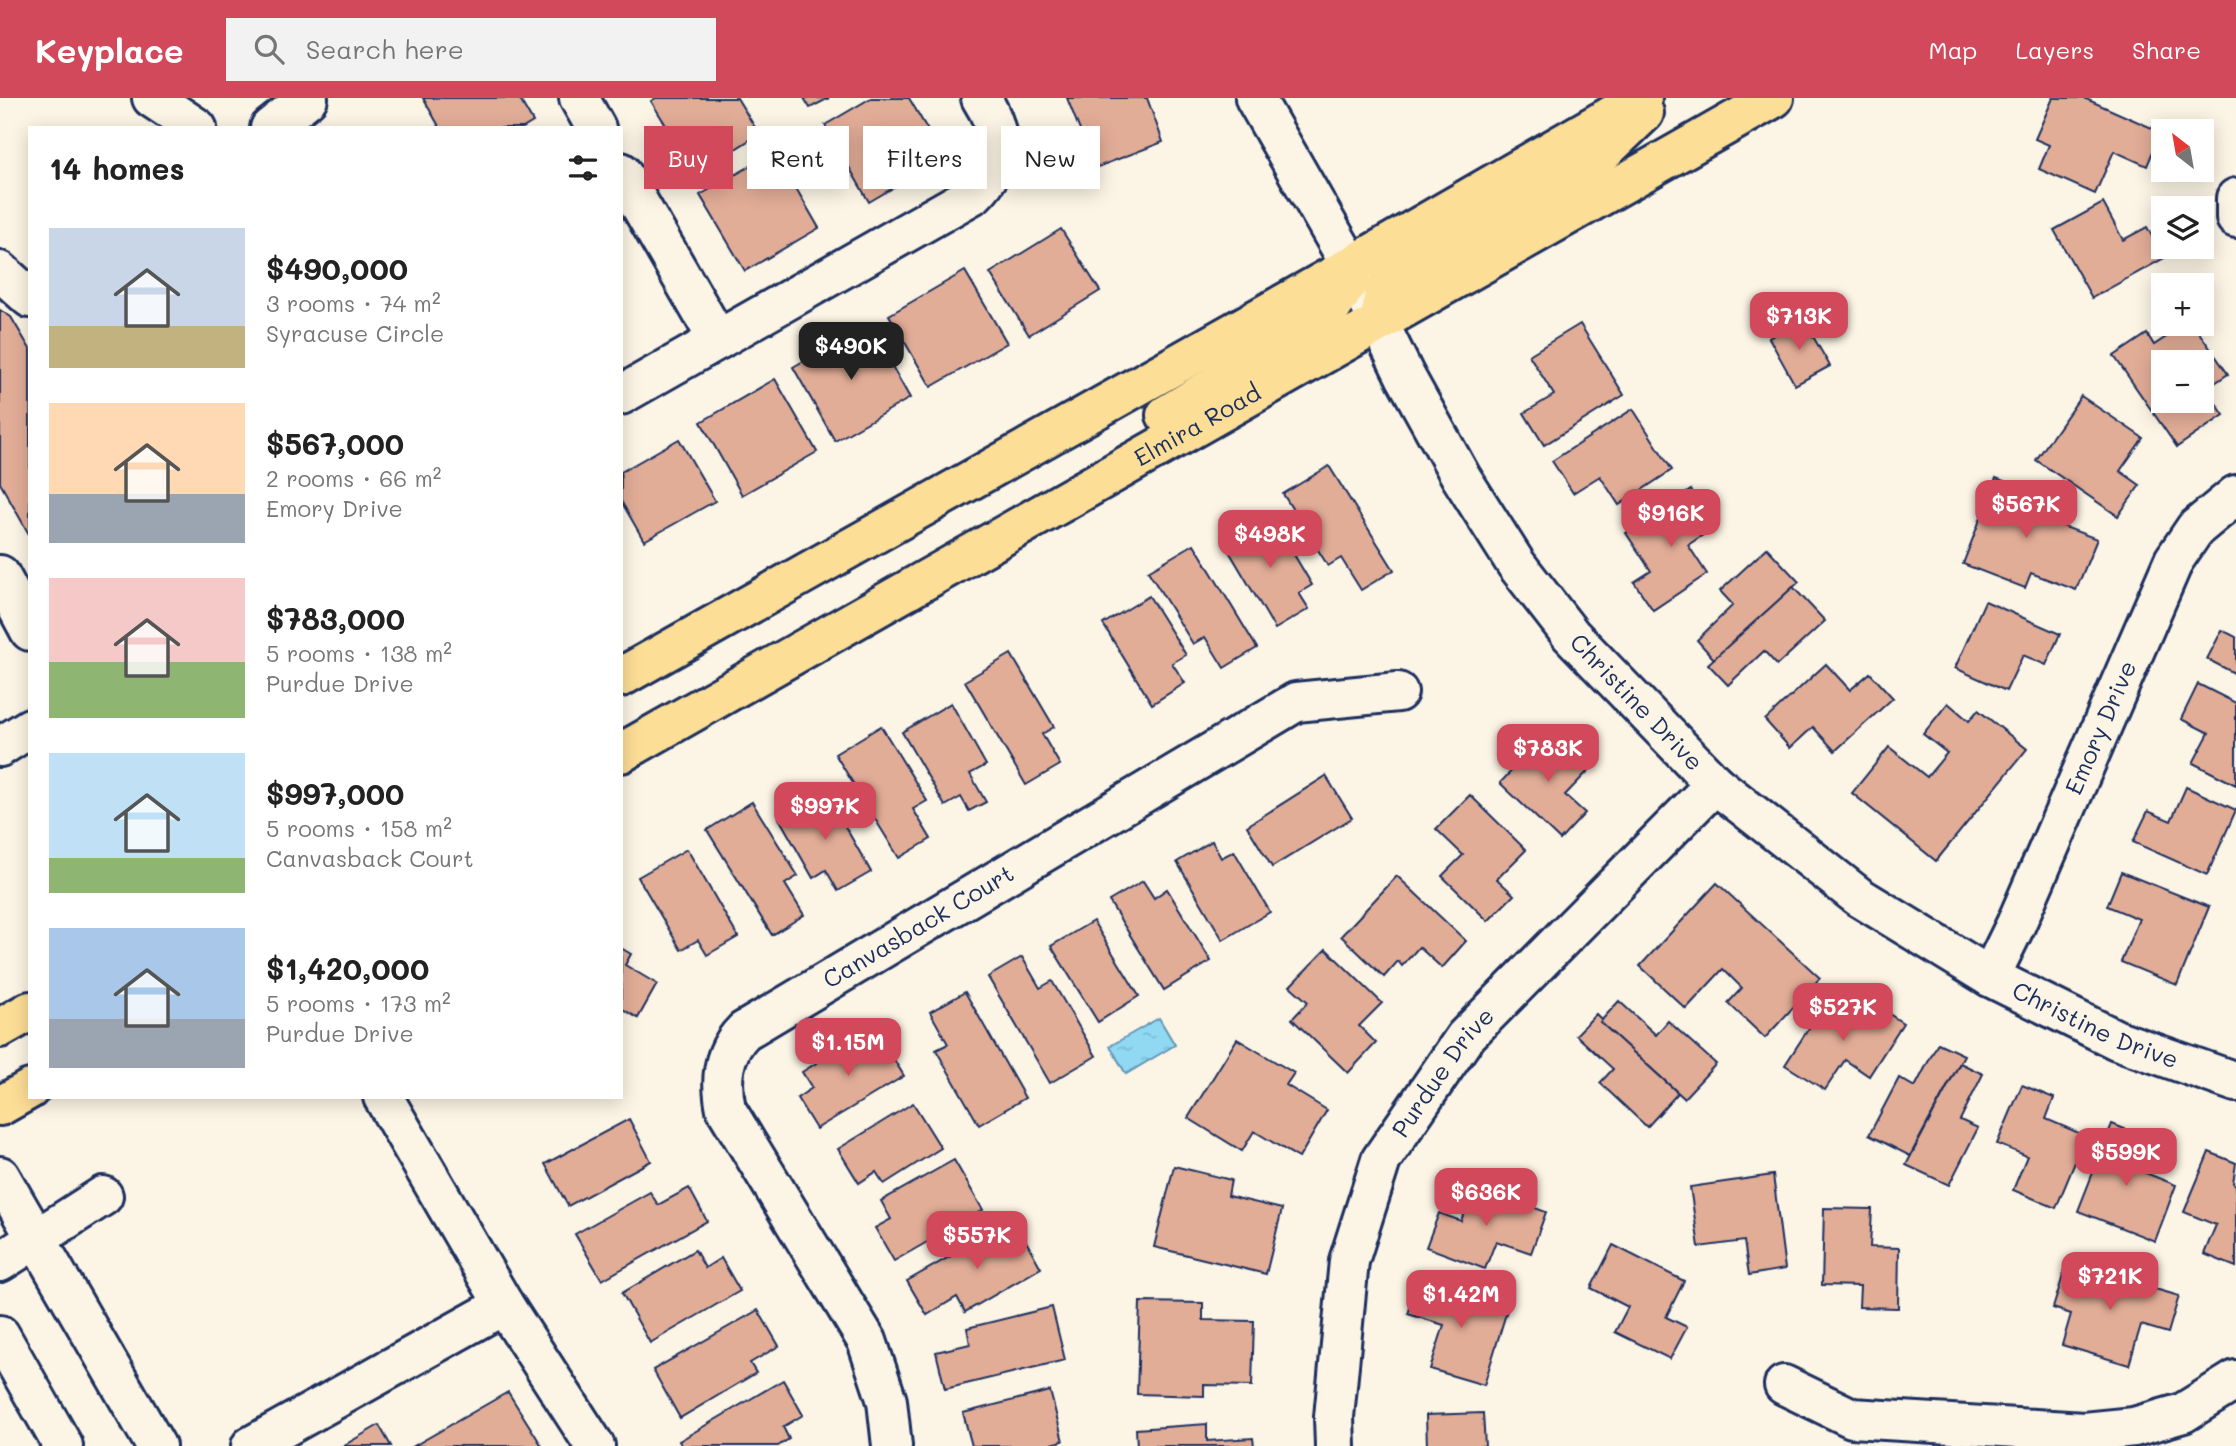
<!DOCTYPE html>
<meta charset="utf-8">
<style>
:root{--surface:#fff;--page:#f2f2f2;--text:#222;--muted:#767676;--accent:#d1495b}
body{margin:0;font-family:Mali,sans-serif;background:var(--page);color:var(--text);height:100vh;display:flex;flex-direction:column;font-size:26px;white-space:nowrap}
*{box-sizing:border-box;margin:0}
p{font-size:23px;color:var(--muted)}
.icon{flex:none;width:38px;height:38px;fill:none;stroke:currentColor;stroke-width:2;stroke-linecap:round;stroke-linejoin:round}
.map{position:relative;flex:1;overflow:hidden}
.side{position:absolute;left:28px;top:28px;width:595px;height:973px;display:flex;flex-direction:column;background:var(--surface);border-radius:0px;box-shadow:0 4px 18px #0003}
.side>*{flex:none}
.hud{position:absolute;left:644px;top:28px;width:665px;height:63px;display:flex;gap:14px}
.needle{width:46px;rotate:329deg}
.tools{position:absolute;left:2151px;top:21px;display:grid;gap:14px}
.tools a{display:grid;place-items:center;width:63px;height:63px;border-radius:0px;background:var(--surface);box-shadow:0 4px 18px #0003;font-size:35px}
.price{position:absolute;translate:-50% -60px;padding:0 16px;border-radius:14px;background:var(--accent);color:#fff;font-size:23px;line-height:46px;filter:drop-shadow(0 2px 4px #0008)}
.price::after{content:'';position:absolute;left:50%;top:42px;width:21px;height:16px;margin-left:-10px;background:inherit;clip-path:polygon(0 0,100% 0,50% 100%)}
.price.current{background:#222;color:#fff}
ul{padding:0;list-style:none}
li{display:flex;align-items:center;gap:21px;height:175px;padding:0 21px}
li span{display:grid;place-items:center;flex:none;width:196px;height:140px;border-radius:0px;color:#555}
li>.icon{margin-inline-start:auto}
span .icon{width:84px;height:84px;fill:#fffc;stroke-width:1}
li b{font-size:30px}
h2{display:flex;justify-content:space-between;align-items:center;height:84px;padding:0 21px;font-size:30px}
.pill{padding:0 24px;border-radius:0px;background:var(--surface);box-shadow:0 4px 18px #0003;font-size:24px;line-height:63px}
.pill.current{background:var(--accent);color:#fff}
header{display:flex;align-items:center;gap:42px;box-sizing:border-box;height:98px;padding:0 35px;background:var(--accent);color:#fff}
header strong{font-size:33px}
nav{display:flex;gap:38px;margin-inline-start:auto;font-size:24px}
.search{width:490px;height:63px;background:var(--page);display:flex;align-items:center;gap:18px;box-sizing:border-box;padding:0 24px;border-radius:0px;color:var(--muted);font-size:26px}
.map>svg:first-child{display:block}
.water{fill:url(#water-ripples);stroke:#6295b7;stroke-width:2}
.building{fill:#e2ad97;stroke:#1b2f5e;stroke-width:2;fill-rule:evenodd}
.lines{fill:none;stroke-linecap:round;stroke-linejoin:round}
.minor-casing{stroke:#1b2f5e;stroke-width:44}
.major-casing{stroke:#1b2f5e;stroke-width:44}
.minor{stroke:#fcf5e5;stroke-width:38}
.major{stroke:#fdde96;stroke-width:38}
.labels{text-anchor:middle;stroke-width:5;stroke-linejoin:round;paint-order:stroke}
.street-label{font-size:24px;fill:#1b2f5e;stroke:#fcf5e5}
</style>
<header>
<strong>Keyplace</strong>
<div class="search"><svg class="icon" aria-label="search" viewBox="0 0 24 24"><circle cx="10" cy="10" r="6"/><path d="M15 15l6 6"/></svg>Search here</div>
<nav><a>Map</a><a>Layers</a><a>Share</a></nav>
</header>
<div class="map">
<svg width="2236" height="1348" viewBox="0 0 2236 1348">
<defs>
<pattern id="water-ripples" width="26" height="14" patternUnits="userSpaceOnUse" patternTransform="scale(1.75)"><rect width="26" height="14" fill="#91d9f3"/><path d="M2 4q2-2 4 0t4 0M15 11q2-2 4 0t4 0" fill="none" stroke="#7cbbd3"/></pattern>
</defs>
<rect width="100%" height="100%" fill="#fcf5e5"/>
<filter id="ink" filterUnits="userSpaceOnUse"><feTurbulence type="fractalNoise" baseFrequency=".0143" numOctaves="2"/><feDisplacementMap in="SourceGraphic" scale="14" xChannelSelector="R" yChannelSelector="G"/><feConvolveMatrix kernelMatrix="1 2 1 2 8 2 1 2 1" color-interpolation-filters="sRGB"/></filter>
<g filter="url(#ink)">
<path class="water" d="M1159,920L1175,947L1126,976L1110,948Z"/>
<g class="building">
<path d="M423,0H519L533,24L523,30H440Z"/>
<path d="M656,0H737L759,36L696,76L651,3Z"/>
<path d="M804,0H829L810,10Z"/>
<path d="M871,0H909L944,60L869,104L825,27Z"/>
<path d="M1067,0H1147L1163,44L1095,70Z"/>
<path d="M2053,0H2084L2161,34L2147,68L2114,53L2095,96L2039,71L2049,47L2035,41Z"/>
<path d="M775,54L819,130L745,173L700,97Z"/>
<path d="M2103,105L2123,142L2147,129L2164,160L2092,200L2054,132Z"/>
<path d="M1061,131L1100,193L1029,237L990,175Z"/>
<path d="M965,173L1007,245L931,289L889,217Z"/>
<path d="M0,212L11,219L30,251V438L0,385Z"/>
<path d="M1803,221L1830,268L1795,287L1769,240Z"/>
<path d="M868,226L910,300L835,343L793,269Z"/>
<path d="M1580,226L1624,297L1544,347L1524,315L1554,297L1529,257Z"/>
<path d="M2186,226H2193L2228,276L2206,291L2224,317L2177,349L2114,258L2147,236L2154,247ZM2163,264H2202V303H2163Z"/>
<path d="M775,281L817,354L742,397L701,324Z"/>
<path d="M2081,298L2143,340L2120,373L2140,387L2118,418L2036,362Z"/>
<path d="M1633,311L1672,372L1619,407L1600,378L1573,395L1552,363Z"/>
<path d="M679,341L715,403L644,443L621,403V374Z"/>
<path d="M1329,368L1394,472L1361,492L1341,460L1328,468L1283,396Z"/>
<path d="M1996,380L2054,402L2046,422L2097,441L2076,492L2031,475L2025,490L1963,466Z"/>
<path d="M1691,392L1715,429L1688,447L1707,476L1653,512L1634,484L1651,473L1626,435Z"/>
<path d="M1270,416L1312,487L1299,495L1309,511L1275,531L1223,443Z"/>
<path d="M1194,446L1257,550L1224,570L1205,539L1193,546L1148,473Z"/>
<path d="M1767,450L1799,484L1714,561L1697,542L1733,507L1720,493Z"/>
<path d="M1793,489L1825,523L1777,567L1764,553L1728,587L1708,566Z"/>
<path d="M1149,498L1186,557L1172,565L1185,585L1152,606L1103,526Z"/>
<path d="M1985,503L2060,536L2046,567L2023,557L2006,593L1955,570Z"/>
<path d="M2222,532L2236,539V576L2207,561Z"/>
<path d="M1011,556L1054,629L1042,636L1060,667L1026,687L965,583Z"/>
<path d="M1826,566L1850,592L1870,575L1893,600L1835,653L1813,629L1790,650L1765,622Z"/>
<path d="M2198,586L2236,605V687L2193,665L2209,635L2181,621Z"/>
<path d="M951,605L986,667L970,676L986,704L969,713L961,699L945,708L902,634Z"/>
<path d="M1948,605L1969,623L1978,612L2027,651L1936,763L1852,695L1889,649L1927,679L1947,655L1923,636Z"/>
<path d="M881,628L927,703L913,711L931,741L899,760L835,656Z"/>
<path d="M1549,633L1590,671L1565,697L1585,715L1560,742L1500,685Z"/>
<path d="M1326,678L1352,720L1272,769L1247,728Z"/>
<path d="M2186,689L2236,712L2207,777L2133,744L2148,713L2171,723Z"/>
<path d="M825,693L871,774L838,793L826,772L813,780L779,720Z"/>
<path d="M1470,697L1526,752L1497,781L1514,797L1488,823L1442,778L1463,757L1436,731Z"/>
<path d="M752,704L798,778L785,786L804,817L772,837L707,732Z"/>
<path d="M1212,743L1221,760L1234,753L1270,814L1223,842L1177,764Z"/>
<path d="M687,751L738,839L707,857L698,842L681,852L638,779Z"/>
<path d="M2121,774L2209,809L2177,887L2121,864L2139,821L2107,808Z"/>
<path d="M1397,778L1466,843L1442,870L1419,849L1402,868L1398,863L1384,879L1341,838Z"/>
<path d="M1143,783L1154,800L1167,791L1211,863L1164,892L1109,803Z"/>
<path d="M1717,785L1820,880L1765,940L1728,905L1742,890L1723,871L1686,911L1640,868Z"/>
<path d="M1093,823L1139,898L1098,924L1051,848Z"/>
<path d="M621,850L631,856L625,867L657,886L638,920L621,910Z"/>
<path d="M1326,851L1382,905L1359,928L1376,945L1348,975L1292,921L1308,904L1290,888Z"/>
<path d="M1022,859L1040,890L1052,883L1096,958L1050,985L988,879Z"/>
<path d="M965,894L1025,1000L979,1027L936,952L948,946L930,914Z"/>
<path d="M1827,902L1860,924L1872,905L1903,925L1869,978L1845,962L1825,992L1785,967Z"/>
<path d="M1619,903L1656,937L1668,923L1716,966L1684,1000L1600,924Z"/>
<path d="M1596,916L1602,922L1600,924L1678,995L1647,1029L1600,985L1613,971L1576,937Z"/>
<path d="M874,929L904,978L816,1031L797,1000L812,990L802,974Z"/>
<path d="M1237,941L1294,975L1286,987L1327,1012L1299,1060L1254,1033L1242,1053L1188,1020Z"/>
<path d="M1938,945L1964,957L1910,1058L1869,1037L1899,980L1915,989Z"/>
<path d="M1960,965L1983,976L1960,1022L1978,1030L1949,1087L1906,1067Z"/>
<path d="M2022,987L2054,1000L2046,1021L2086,1038L2056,1110L2013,1092L2027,1058L1997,1046Z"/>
<path d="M913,1005L941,1050L884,1086L876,1074L859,1085L838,1051Z"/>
<path d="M629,1021L651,1063L568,1108L545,1066Z"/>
<path d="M2112,1026L2145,1039L2133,1070L2176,1087L2155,1143L2078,1113Z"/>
<path d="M2209,1054L2236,1065L2233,1085L2236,1087V1169L2204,1156L2216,1127L2184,1114Z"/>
<path d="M954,1062L983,1112L894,1163L875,1130L891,1121L881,1103Z"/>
<path d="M1174,1068L1231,1082L1228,1098L1282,1111L1266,1176L1154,1149Z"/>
<path d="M1773,1077L1785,1171L1749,1177L1744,1143L1699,1149L1690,1089Z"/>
<path d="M1474,1087L1546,1114L1531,1155L1496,1143L1485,1171L1426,1149L1439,1115L1461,1123Z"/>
<path d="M689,1090L707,1123L602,1182L575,1136L650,1094L658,1107Z"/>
<path d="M1824,1110L1872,1111L1870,1149L1899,1150L1898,1210L1859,1209L1860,1188L1822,1187Z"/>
<path d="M1014,1122L1041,1170L965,1214L957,1199L927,1217L907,1183Z"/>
<path d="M1613,1147L1684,1183L1666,1219L1687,1229L1670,1261L1615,1234L1628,1209L1591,1190Z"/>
<path d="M695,1152L705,1170L721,1160L740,1193L650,1245L622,1195Z"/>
<path d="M2067,1165L2179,1198L2168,1235L2141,1227L2129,1267L2062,1247L2071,1216L2053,1210Z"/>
<path d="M1419,1182L1508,1209L1484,1287L1430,1271L1444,1227L1408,1216Z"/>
<path d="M1140,1204L1203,1205V1222L1254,1223L1252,1288L1204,1287V1298L1137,1296Z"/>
<path d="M1052,1209L1065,1262L945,1291L936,1254L970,1246L967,1230Z"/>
<path d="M758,1212L779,1248L750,1265L756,1275L680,1320L653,1272Z"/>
<path d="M783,1282L803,1317L783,1329L789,1341L778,1348H682L679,1343Z"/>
<path d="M1050,1293L1063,1343L1044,1348H972L963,1315Z"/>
<path d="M508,1294L542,1348H414Z"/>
<path d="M1483,1315L1485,1348H1427L1426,1317Z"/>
<path d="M1207,1326V1343L1253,1340L1254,1348H1137L1136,1331Z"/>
<path d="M379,1327L391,1348H343Z"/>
</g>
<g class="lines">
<g class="minor-casing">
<g id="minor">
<path d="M152,0L197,30"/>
<path d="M579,0L596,30"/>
<path id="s1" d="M1255,0L1351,168L1405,278L1461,379L1516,466L1571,537L1715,686L1859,799L1990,879L2117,942L2236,984"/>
<path d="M270,30L308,0"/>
<path d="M621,74L718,242"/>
<path d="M2236,100V120"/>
<path d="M0,173L30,200"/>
<path d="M621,297L974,96C1005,66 1003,34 981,0"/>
<path d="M0,477L30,533"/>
<path d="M0,649L30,630"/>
<path id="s2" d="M1990,879L2016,826L2174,462L2195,431L2236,397"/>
<path d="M383,999L504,1207L595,1348"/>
<path d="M0,1078L156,1348"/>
<path d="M0,1164L103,1098"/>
<path d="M0,1237L63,1348"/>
<path d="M1784,1287L1852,1320L2084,1334L2134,1329L2183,1315L2236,1282"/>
<path d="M251,1348L504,1207"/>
<path id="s3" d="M892,1348L887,1303L867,1243L726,1011C720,982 722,955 744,933L1296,604L1398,594"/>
<path id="s4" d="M1335,1348L1334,1319L1349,1163L1381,1062L1465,939L1715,686"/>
</g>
</g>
<g class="major-casing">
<g id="major">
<path d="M1380,223L1384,193L1393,179L1429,154L1599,58L1644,15"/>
<path d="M1166,317L1324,222L1350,182L1351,168"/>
<path d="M621,579L1351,168L1642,0"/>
<path id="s5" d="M621,655L1774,0"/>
<path d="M0,930L30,913"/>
<path d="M0,1008L30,991"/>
</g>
</g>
<use href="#minor" class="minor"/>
<use href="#major" class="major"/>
</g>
</g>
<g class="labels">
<g class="street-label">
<text dy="8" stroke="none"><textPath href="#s5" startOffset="663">Elmira Road</textPath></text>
<text dy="8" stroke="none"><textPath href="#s1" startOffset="718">Christine Drive</textPath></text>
<text dy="8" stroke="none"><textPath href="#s2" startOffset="273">Emory Drive</textPath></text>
<text dy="8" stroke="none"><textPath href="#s3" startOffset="667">Canvasback Court</textPath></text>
<text dy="8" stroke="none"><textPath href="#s1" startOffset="1284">Christine Drive</textPath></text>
<text dy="8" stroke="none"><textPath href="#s4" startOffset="399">Purdue Drive</textPath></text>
</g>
</g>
</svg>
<div class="tools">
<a><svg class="needle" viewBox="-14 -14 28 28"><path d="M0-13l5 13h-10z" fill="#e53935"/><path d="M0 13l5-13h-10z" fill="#767676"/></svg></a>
<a><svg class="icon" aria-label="layers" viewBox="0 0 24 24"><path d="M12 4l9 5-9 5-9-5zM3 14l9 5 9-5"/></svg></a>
<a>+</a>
<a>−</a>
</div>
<b class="price" style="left:1799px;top:254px">$713K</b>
<b class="price current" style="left:851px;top:284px">$490K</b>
<b class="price" style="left:2026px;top:442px">$567K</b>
<b class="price" style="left:1671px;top:451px">$916K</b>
<b class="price" style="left:1270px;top:472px">$498K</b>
<b class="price" style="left:1548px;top:686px">$783K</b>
<b class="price" style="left:825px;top:744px">$997K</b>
<b class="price" style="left:1843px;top:945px">$527K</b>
<b class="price" style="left:848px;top:980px">$1.15M</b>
<b class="price" style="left:2126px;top:1090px">$599K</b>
<b class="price" style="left:1486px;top:1130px">$636K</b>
<b class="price" style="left:977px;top:1173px">$557K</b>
<b class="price" style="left:2110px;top:1214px">$721K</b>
<b class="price" style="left:1461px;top:1232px">$1.42M</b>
<div class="hud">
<a class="pill current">Buy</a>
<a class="pill">Rent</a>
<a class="pill">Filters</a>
<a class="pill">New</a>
</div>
<section class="side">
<h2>14 homes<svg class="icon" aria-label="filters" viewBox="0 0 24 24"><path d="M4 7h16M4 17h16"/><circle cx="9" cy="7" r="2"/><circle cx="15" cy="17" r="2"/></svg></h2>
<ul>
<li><span style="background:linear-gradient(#c9d6e8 70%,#c2b280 0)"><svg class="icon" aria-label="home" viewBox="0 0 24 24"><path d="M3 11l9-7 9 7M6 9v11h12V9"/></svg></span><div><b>$490,000</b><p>3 rooms · 74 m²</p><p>Syracuse Circle</p></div></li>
<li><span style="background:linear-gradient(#ffd9b3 65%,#9aa5b1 0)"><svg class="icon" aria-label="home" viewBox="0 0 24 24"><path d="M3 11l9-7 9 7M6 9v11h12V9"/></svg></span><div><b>$567,000</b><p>2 rooms · 66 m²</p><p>Emory Drive</p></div></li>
<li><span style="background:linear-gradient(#f6c9c9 60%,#8fb573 0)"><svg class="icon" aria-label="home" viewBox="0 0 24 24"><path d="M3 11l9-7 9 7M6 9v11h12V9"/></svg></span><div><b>$783,000</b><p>5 rooms · 138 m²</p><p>Purdue Drive</p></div></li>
<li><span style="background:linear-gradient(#bfe0f5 75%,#8fb573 0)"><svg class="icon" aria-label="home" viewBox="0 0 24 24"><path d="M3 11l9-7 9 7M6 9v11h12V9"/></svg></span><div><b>$997,000</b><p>5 rooms · 158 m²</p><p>Canvasback Court</p></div></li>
<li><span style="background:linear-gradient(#a9c7e8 65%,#9aa5b1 0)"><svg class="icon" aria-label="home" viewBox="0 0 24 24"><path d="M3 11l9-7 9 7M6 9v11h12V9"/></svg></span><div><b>$1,420,000</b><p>5 rooms · 173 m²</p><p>Purdue Drive</p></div></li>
</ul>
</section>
</div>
